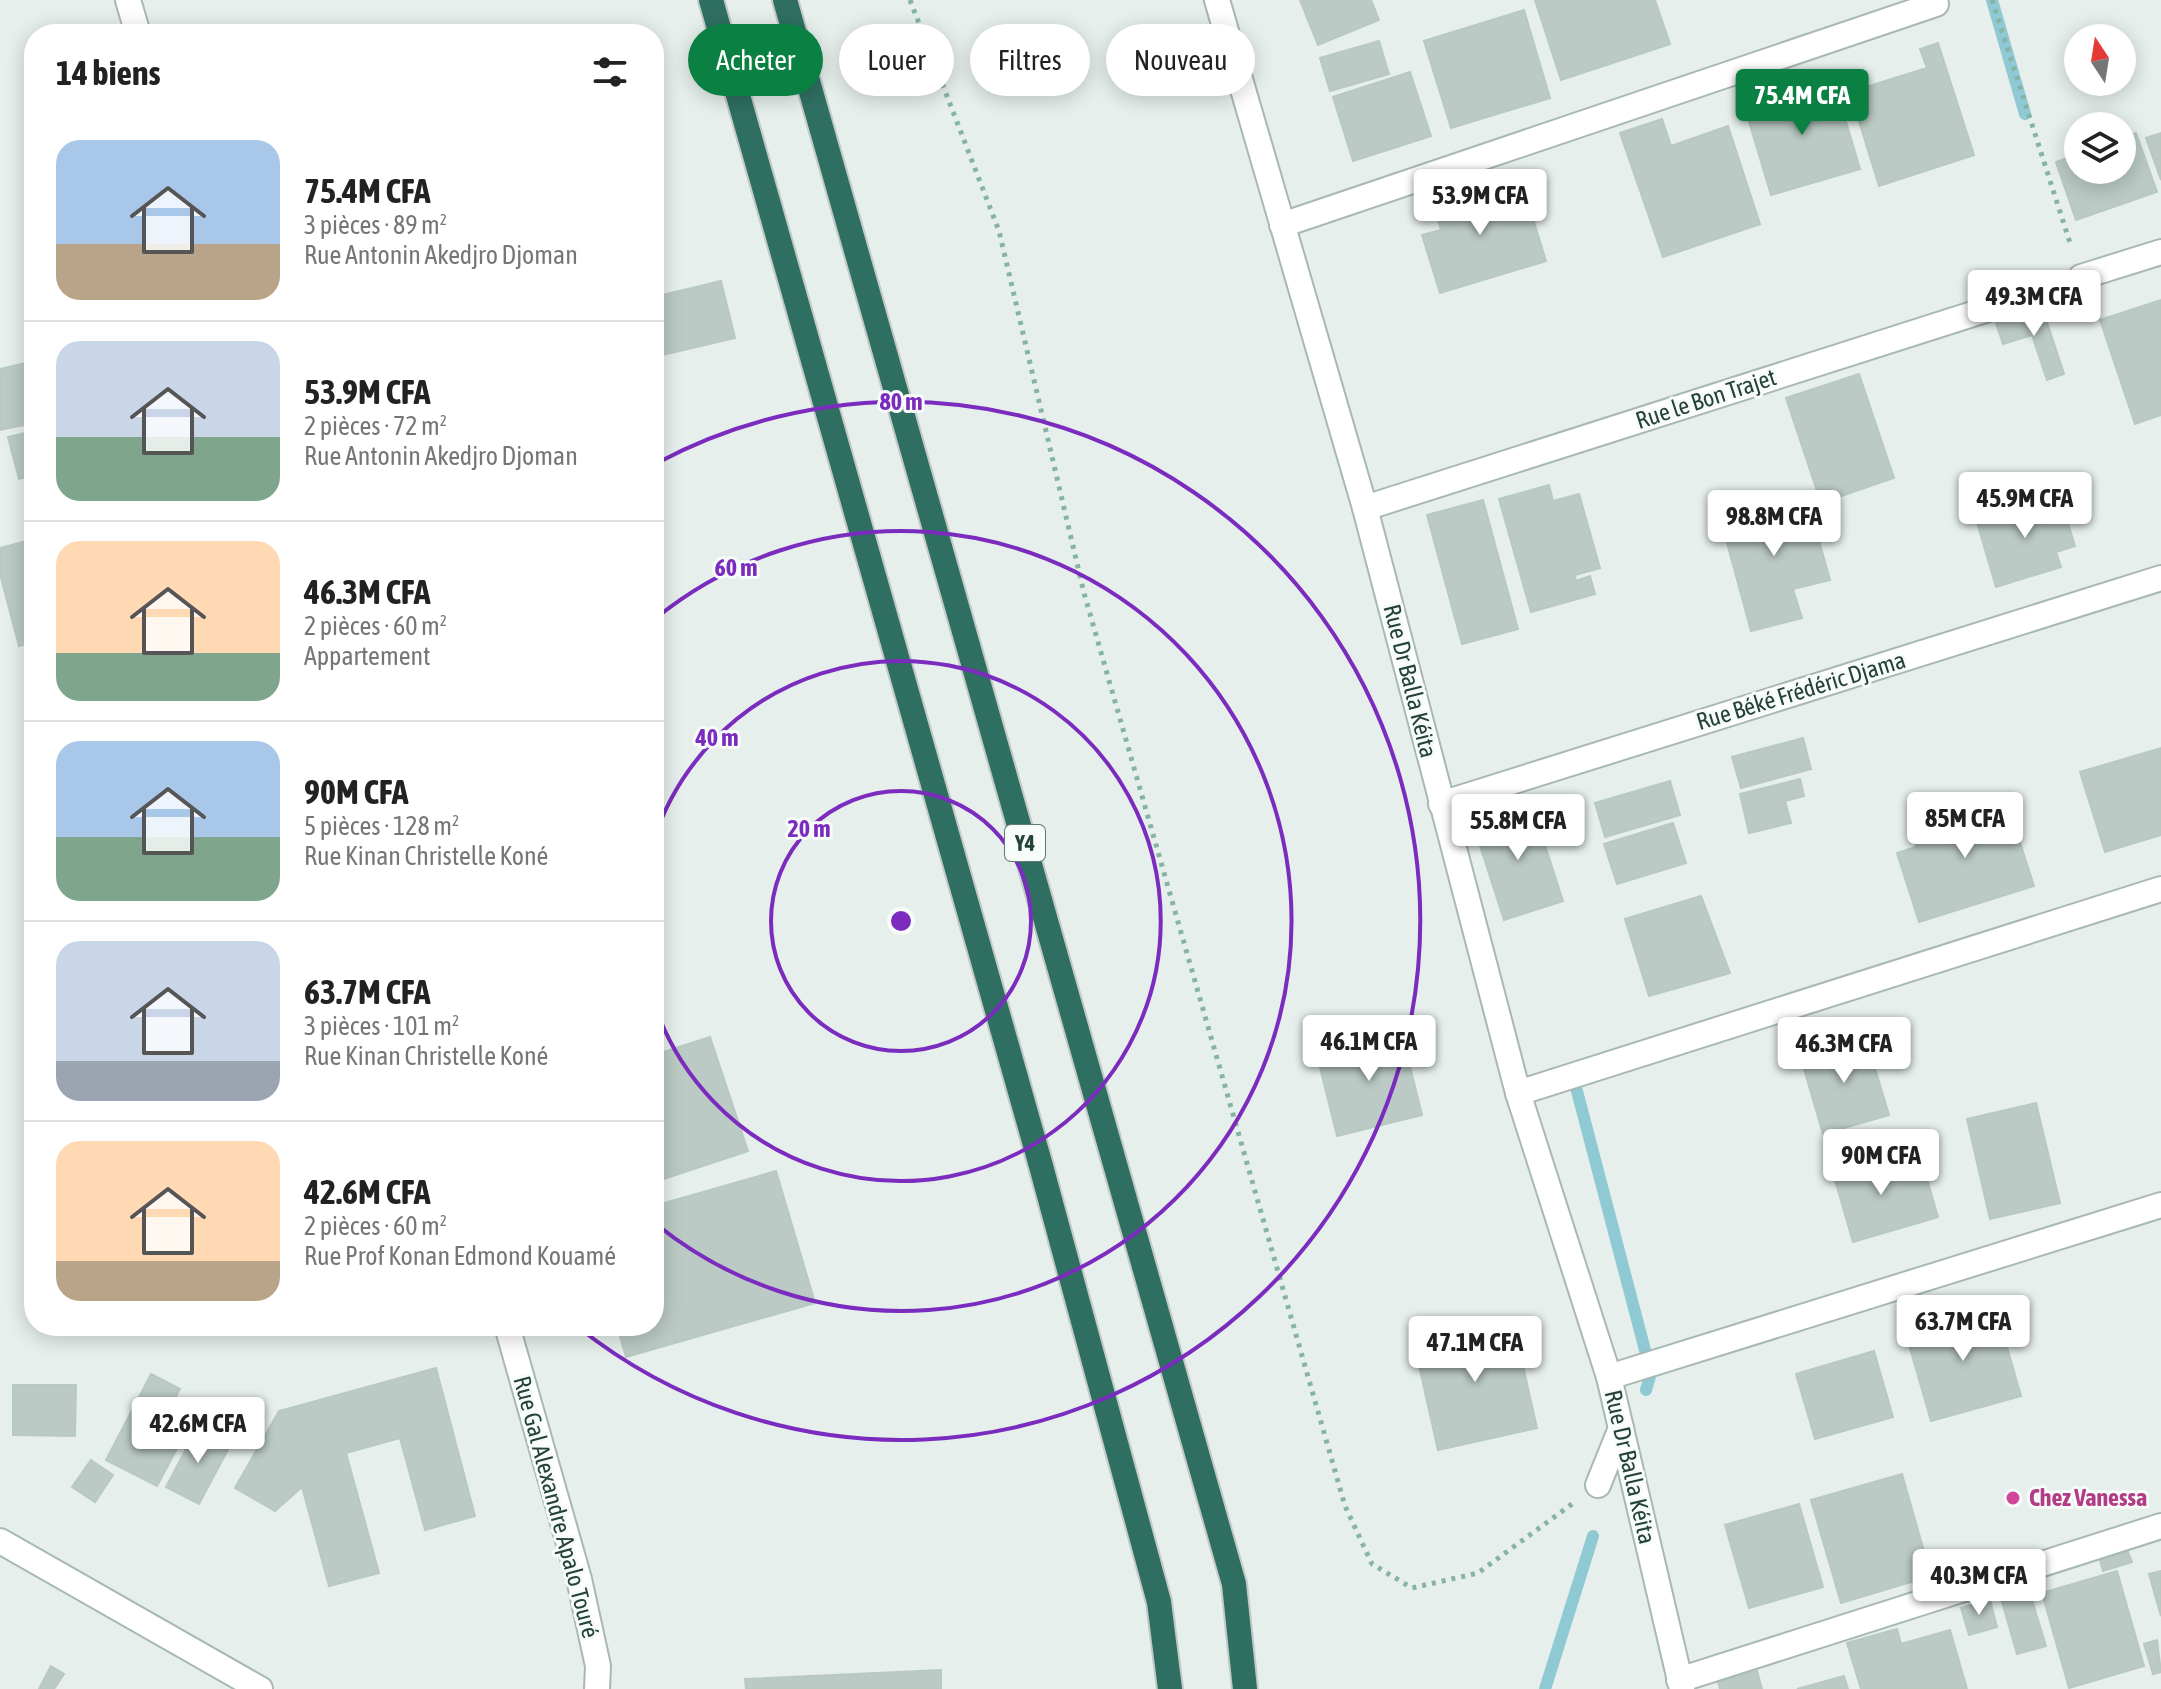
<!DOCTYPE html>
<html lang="fr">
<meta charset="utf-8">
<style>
:root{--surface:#fff;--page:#f2f2f2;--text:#222;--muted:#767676;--line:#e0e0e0;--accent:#0b8043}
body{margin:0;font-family:"Asap Condensed",sans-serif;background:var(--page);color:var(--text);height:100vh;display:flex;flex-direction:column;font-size:30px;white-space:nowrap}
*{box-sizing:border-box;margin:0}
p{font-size:26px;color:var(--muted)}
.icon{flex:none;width:44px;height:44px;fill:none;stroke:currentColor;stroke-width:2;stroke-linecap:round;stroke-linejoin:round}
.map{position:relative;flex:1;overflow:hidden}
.details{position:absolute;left:24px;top:24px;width:640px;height:1312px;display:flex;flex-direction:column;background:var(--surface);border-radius:32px;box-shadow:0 4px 20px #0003}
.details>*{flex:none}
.hud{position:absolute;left:688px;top:24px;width:760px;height:72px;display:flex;gap:16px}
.needle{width:52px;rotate:348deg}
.buttons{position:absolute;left:2064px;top:24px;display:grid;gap:16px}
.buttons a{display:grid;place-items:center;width:72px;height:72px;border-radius:50%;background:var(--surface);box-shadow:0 4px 20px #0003;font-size:40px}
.price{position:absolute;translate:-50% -68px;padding:0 18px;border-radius:8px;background:#fff;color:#222;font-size:26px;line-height:52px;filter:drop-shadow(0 2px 4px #0008)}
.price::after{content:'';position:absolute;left:50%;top:48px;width:24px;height:18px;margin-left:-12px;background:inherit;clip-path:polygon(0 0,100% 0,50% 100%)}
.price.current{background:var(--accent);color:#fff}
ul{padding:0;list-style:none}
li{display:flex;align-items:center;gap:24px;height:200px;padding:0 32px}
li+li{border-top:2px solid var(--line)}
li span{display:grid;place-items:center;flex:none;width:224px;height:160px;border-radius:24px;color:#555}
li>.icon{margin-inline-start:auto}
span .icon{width:96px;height:96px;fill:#fffc;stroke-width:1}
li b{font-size:34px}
h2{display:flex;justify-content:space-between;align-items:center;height:96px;padding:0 32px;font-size:34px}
.tag{padding:0 28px;border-radius:36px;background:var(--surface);box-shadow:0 4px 20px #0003;font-size:28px;line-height:72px}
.tag.current{background:var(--accent);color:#fff}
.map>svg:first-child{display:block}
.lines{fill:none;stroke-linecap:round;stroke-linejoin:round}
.stream{stroke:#8ec9d4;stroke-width:12}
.building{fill:#bbcac4;stroke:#b8c9c2;stroke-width:2}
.street-casing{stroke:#a8b8b2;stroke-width:28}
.highway-casing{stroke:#c2cac8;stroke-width:28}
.path{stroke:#86b3a5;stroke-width:5;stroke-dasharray:4 6;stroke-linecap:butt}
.street{stroke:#fff;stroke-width:24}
.highway{stroke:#2f6f62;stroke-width:24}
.ring{fill:none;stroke:#7b2cbf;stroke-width:4}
.hotel-dot{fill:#d1479c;stroke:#f7fbf9;stroke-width:3}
.labels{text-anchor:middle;stroke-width:6;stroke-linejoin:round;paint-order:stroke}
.shield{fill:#f7fbf9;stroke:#637a73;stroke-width:2}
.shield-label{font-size:22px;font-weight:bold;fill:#24423a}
.street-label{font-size:24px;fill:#24423a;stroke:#f7fbf9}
.hotel-label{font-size:24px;font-weight:bold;fill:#b23c85;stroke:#f7fbf9;text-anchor:start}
.centre{fill:#7b2cbf;stroke:#f7fbf9;stroke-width:4}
.ring-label{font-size:24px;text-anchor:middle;font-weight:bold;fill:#7b2cbf;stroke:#f7fbf9;stroke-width:6;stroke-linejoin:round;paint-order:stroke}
</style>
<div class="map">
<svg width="2161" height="1689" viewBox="0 0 2161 1689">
<rect width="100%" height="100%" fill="#e6efeb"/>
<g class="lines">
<g class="stream">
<path d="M1992,0L2025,114"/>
<path d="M1577,1091L1651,1373L1646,1390"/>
<path d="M1545,1689L1593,1536"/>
</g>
</g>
<g class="building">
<path d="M1300,0H1371L1379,20L1318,45Z"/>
<path d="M1535,0H1655L1670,44L1561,80Z"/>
<path d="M1524,10L1550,98L1451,128L1424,41Z"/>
<path d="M1379,41L1389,74L1330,91L1320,58Z"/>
<path d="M1938,43L1974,155L1879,186L1850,92L1927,68L1920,49Z"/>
<path d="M1410,72L1431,136L1353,161L1333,97Z"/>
<path d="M1833,78L1860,169L1771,195L1744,105Z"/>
<path d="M1662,119L1671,146L1728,126L1760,224L1663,257L1620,133Z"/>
<path d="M2136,133L2157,192L2076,220L2056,162L2078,154V170H2122V138Z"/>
<path d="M2161,133V180L2146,138Z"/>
<path d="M1470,181L1477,204L1524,190L1546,261L1440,293L1422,235L1441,230L1430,194Z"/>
<path d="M721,281L735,338L654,357V297Z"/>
<path d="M2161,300V415L2135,424L2100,320Z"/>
<path d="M2042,307L2064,374L2047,380L2032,335L2003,344L1996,323Z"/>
<path d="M34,361V423L0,430V369Z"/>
<path d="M1859,374L1894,478L1821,503L1786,398Z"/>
<path d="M34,431V475L19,479L8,437Z"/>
<path d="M1549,485L1553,501L1579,494L1600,568L1575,575L1576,581L1590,576L1595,594L1531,612L1499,499Z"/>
<path d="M1806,494L1830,580L1793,589L1802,618L1751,631L1720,517Z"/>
<path d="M2059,494L2075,546L2056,552L2061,567L1996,587L1976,519Z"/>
<path d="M1483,500L1518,629L1462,644L1427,515Z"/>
<path d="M34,539V642L19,646L0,574V548Z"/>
<path d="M1803,738L1811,769L1741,788L1732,757Z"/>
<path d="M2161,748V835L2105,852L2080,772Z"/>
<path d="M1800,779L1804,796L1785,801L1791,823L1749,833L1740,794Z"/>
<path d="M1670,781L1680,815L1605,837L1595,803Z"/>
<path d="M2005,796L2034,886L1919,922L1897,853L1916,847L1910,826Z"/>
<path d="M1532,805L1563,901L1504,920L1473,824Z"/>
<path d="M1673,823L1686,863L1617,884L1604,844Z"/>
<path d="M1701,896L1730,973L1649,996L1625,919Z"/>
<path d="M1401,1030L1422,1115L1337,1136L1316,1051Z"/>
<path d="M1865,1035L1889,1115L1823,1134L1800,1055Z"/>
<path d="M710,1037L748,1151L654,1182V1055Z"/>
<path d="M2036,1103L2060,1203L1990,1219L1967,1119Z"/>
<path d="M1880,1152L1886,1173L1906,1168L1909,1180L1926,1176L1938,1217L1853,1242L1831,1166Z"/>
<path d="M776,1171L815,1303L626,1357L617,1326H654V1206Z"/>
<path d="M1995,1305L2021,1396L1931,1421L1905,1331Z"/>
<path d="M1512,1317L1537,1428L1438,1450L1413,1339Z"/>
<path d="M1874,1351L1893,1417L1815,1439L1796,1374Z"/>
<path d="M436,1368L475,1516L425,1530L400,1438L346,1453L379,1573L329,1586L302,1487L275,1511L235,1488L279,1411Z"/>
<path d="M151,1374L180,1389L163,1420L186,1432L157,1486L106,1460Z"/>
<path d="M13,1385H76L75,1436L13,1435Z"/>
<path d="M198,1426L231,1444L199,1504L166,1487Z"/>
<path d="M91,1460L113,1475L95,1502L72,1487Z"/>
<path d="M1902,1474L1931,1576L1841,1603L1811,1500Z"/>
<path d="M1799,1504L1823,1587L1749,1608L1725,1525Z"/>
<path d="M2128,1552L2132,1562L2103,1571L2100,1560Z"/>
<path d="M2117,1571L2144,1666L2069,1688L2042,1593Z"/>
<path d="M2161,1571V1616L2149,1574Z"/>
<path d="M2028,1587L2046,1646L2017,1654L2000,1595Z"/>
<path d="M1990,1600L1997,1627L1969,1635L1961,1608Z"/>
<path d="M1897,1629L1901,1644L1950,1630L1967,1689H1861L1847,1643Z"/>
<path d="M2157,1640L2161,1672L2153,1674L2144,1644Z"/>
<path d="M51,1666L64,1674L54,1689H39Z"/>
<path d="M941,1670V1689H746L745,1679Z"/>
<path d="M1757,1671L1762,1689H1720L1718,1682Z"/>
<path d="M1844,1676L1848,1689H1797Z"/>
</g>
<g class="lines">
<g class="street-casing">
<g id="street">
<path d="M128,0L138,34"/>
<path d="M1217,0L1365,508L1518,1093L1609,1377L1682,1689"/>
<path d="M1282,225L1936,4"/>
<path d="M2081,277L2161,252"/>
<path d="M1365,508L2048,290"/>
<path d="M1441,804L2161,578"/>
<path d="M1518,1093L2161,889"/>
<path d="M507,1326L579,1579L598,1666L597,1689"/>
<path d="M1609,1377L2161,1205"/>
<path d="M1598,1485L1621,1428"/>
<path d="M0,1541L260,1689"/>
<path d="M1679,1680L2161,1526"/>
</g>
</g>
<g class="highway-casing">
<g id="highway">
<path d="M711,0L1041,1166L1159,1602L1170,1689"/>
<path d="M785,0L1234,1584L1245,1689"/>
</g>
</g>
<g class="path">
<path d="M910,0L999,231L1084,593L1345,1506L1372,1564L1412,1588L1478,1573L1572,1504"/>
<path d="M1992,0L2071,246"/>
</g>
<use href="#street" class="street"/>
<use href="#highway" class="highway"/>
</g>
<g class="ring">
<circle cx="901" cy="921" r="130"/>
<path d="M654 839A260 260 0 1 1 654 1003"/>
<path d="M656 618A390 390 0 1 1 656 1224"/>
<path d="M657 463A519 519 0 1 1 578 1327"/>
</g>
<circle class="hotel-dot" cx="2013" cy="1498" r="8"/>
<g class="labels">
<rect class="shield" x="1005" y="825" width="40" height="36" rx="6"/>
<g class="shield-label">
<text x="1025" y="851">Y4</text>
</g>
<g class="street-label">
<text transform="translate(1706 399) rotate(-18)" y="8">Rue le Bon Trajet</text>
<text transform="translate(1410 681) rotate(76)" y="8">Rue Dr Balla Kéita</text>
<text transform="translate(1801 691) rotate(-17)" y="8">Rue Béké Frédéric Djama</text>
<text transform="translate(1630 1467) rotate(77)" y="8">Rue Dr Balla Kéita</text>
<text transform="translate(556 1507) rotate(75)" y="8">Rue Gal Alexandre Apalo Touré</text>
</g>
<g class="hotel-label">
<text x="2029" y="1506">Chez Vanessa</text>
</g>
</g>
<circle cx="901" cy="921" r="12" class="centre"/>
<g class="ring-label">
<text x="901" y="410">80 m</text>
<text x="736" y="576">60 m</text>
<text x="717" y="746">40 m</text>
<text x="809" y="837">20 m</text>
</g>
</svg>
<div class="buttons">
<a><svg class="needle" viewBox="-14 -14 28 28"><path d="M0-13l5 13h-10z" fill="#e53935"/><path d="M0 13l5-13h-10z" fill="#767676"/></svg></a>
<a><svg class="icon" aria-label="layers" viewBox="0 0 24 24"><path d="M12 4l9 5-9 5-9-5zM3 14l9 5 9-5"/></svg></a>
</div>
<b class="price current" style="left:1802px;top:137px">75.4M CFA</b>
<b class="price" style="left:1480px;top:237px">53.9M CFA</b>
<b class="price" style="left:2034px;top:338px">49.3M CFA</b>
<b class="price" style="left:2025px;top:540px">45.9M CFA</b>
<b class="price" style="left:1774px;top:558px">98.8M CFA</b>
<b class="price" style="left:1965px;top:860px">85M CFA</b>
<b class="price" style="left:1518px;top:862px">55.8M CFA</b>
<b class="price" style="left:1369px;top:1083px">46.1M CFA</b>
<b class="price" style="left:1844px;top:1085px">46.3M CFA</b>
<b class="price" style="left:1881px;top:1197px">90M CFA</b>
<b class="price" style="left:1963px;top:1363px">63.7M CFA</b>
<b class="price" style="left:1475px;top:1384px">47.1M CFA</b>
<b class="price" style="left:198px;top:1465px">42.6M CFA</b>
<b class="price" style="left:1979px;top:1617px">40.3M CFA</b>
<div class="hud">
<a class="tag current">Acheter</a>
<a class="tag">Louer</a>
<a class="tag">Filtres</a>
<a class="tag">Nouveau</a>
</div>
<section class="details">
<h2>14 biens<svg class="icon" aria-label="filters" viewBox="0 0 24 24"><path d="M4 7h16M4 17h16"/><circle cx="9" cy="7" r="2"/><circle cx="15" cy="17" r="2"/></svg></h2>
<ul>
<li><span style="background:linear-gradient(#a9c7e8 65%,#b9a48a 0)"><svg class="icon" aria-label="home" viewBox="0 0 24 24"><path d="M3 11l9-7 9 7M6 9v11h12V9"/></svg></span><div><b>75.4M CFA</b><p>3 pièces · 89 m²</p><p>Rue Antonin Akedjro Djoman</p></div></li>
<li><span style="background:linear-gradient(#c9d6e8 60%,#7fa58c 0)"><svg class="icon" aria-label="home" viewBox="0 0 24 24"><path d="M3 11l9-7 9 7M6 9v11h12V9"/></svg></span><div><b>53.9M CFA</b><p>2 pièces · 72 m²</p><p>Rue Antonin Akedjro Djoman</p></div></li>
<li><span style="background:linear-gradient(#ffd9b3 70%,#7fa58c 0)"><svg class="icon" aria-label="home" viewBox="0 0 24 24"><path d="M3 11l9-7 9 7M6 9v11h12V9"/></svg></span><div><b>46.3M CFA</b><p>2 pièces · 60 m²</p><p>Appartement</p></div></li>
<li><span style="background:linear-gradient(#a9c7e8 60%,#7fa58c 0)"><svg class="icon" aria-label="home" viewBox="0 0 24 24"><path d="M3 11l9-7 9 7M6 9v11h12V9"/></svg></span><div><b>90M CFA</b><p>5 pièces · 128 m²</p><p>Rue Kinan Christelle Koné</p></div></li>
<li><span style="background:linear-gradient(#c9d6e8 75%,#9aa5b1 0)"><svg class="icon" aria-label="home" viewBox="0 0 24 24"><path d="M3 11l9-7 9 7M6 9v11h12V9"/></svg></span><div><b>63.7M CFA</b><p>3 pièces · 101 m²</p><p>Rue Kinan Christelle Koné</p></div></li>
<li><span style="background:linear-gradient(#ffd9b3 75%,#b9a48a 0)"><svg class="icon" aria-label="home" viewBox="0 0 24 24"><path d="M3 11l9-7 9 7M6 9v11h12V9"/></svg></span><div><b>42.6M CFA</b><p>2 pièces · 60 m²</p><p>Rue Prof Konan Edmond Kouamé</p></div></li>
</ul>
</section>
</div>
